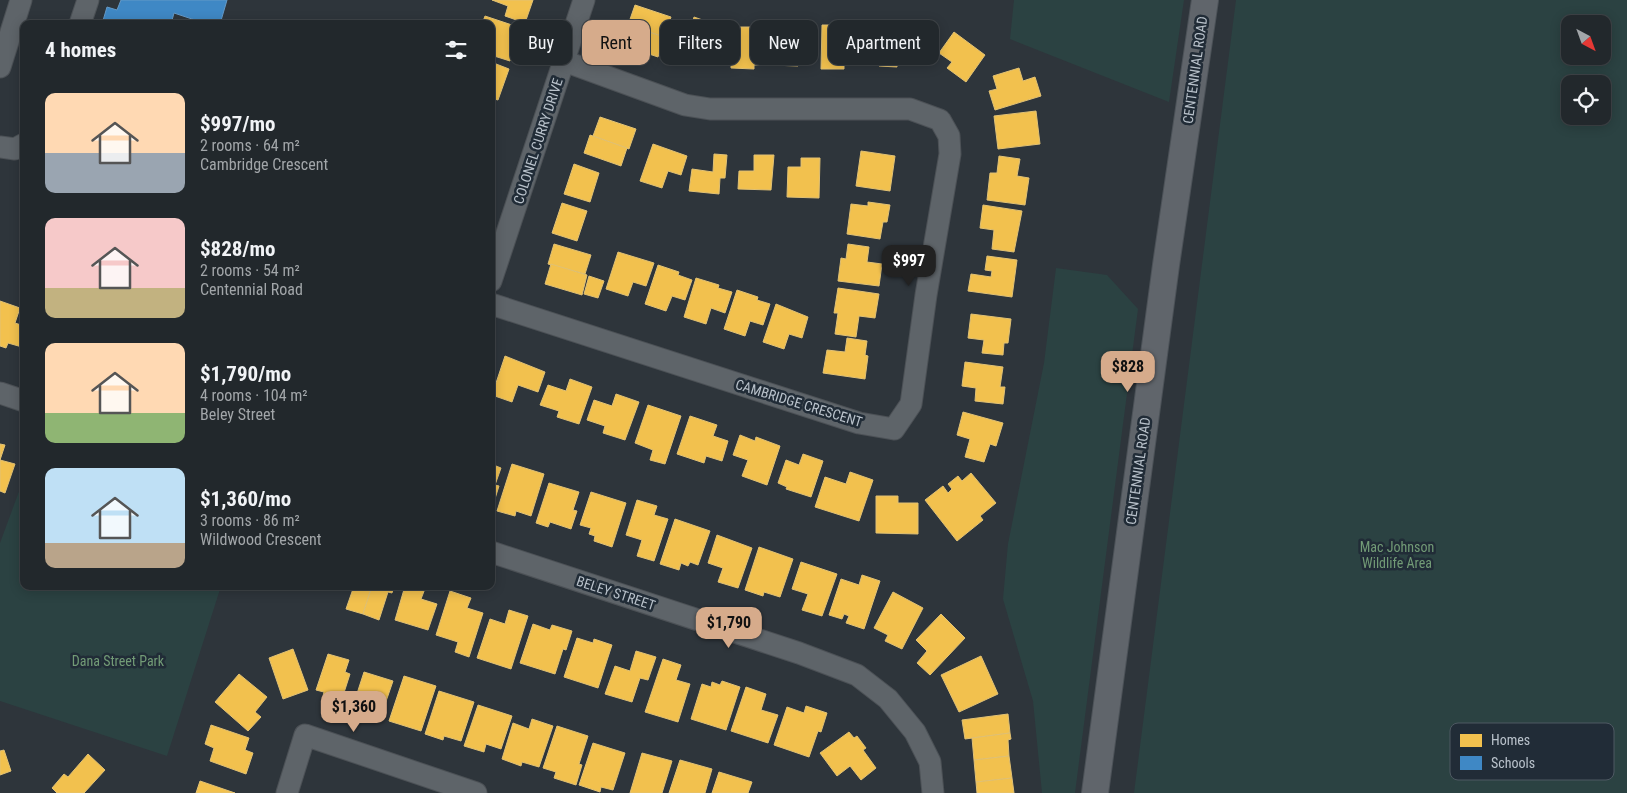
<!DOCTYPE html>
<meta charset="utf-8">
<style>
:root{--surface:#22282c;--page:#2e3438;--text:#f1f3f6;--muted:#a2a6a9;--line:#3f4448;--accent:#d6ab8b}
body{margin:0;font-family:"Roboto Condensed",sans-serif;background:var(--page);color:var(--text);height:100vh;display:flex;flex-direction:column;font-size:19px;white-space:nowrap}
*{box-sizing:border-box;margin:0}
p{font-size:16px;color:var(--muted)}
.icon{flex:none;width:28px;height:28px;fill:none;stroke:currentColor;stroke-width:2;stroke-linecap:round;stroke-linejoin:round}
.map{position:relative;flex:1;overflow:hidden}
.panel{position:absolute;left:20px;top:20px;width:475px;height:570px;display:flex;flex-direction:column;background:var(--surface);border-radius:10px;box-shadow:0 2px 12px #0003,0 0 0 1px var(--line)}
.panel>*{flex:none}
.banner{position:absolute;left:510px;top:20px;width:475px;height:45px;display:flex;gap:10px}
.needle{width:32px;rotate:139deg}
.tools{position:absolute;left:1561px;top:15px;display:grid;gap:10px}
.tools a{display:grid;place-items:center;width:50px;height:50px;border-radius:10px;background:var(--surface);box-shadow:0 2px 12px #0003,0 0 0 1px var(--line);font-size:25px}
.price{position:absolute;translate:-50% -42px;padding:0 11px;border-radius:10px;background:var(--accent);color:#111;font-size:16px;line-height:32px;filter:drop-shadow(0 1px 2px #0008)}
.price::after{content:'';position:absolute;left:50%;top:30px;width:15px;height:11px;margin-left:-8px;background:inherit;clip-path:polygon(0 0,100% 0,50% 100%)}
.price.on{background:#222;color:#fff}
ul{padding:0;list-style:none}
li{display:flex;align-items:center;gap:15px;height:125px;padding:0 25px}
li span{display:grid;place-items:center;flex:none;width:140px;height:100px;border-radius:10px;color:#555}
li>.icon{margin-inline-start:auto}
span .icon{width:60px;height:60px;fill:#fffc;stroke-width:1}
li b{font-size:21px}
h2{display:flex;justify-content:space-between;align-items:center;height:60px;padding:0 25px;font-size:21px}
.pill{padding:0 18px;border-radius:10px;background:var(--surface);box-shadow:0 2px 12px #0003,0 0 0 1px var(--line);font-size:18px;line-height:45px}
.pill.on{background:var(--accent);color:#111}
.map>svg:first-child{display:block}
.green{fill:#2b4242;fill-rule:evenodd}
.homes{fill:#f2c14e;stroke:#e1c174}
.schools{fill:#3f88c5;stroke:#6499c7}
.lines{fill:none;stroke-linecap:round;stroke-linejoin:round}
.minor-casing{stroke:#4c5156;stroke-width:23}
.major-casing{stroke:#4c5258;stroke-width:28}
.minor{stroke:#5e6469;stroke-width:21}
.major{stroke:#60656b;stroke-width:26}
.labels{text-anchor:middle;stroke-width:5;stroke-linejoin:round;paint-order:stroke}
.street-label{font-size:14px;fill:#b9c2cb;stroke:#212c37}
.park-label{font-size:14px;fill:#729b76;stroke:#212c37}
.key{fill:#212c37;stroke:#4f5963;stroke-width:1}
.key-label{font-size:14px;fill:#b9c2cb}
</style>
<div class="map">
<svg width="1627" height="793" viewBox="0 0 1627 793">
<rect width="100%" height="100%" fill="#2e353b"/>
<g class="green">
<path d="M1014,0H1184L1169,102L1010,39Z"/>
<path d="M1236,0H1627V793H1134ZM1570,24H1602V56H1570ZM1570,84H1602V116H1570Z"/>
<path d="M1056,268L1107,275L1138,309L1075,793H1042L1033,701L1003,599L1008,544L1044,363Z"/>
<path d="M24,478V586H221L167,756L0,701V543Z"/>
</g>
<g class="homes">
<path d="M492,0H533L525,23L505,16L508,6Z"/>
<path d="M635,5L671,17L664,37L628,25Z"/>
<path d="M485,16L521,28L510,61L491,55L494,43L491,42V24H482Z"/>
<path d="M694,17L714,24L710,35L723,39L717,59L704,55L702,64L682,57Z"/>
<path d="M628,25L664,37L658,57L622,45Z"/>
<path d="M822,25H845V38L864,39L863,59H844V69H821Z"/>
<path d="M772,26H799V41H813L812,60H798V66L771,65Z"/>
<path d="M732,27H755L754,44H768L767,65H754V69L731,68Z"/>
<path d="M880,28H912L911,59H897V67L879,66Z"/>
<path d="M954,32L985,55L966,82L947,68L952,62L939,53Z"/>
<path d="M491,62L509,69L498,100L491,98Z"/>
<path d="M1019,68L1023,81L1035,77L1041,96L995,110L989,91L997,89L993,76Z"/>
<path d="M1036,111L1040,144L998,149L994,116Z"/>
<path d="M600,117L636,129L629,149L593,136Z"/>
<path d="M590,135L627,148L621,166L584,153Z"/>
<path d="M653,144L687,156L681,175L668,171L662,188L640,181Z"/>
<path d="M861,151L895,156L890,191L856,186Z"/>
<path d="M714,154L727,155L725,178H720L719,194L689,191L692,169L713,172Z"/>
<path d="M754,155H774L771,190L738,189L739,171H754Z"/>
<path d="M999,156L1020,159L1017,176L1029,178L1025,205L987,200L990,173H997Z"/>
<path d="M801,158H820L819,198L787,197L788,167H801Z"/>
<path d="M574,164L599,173L590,202L564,194Z"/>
<path d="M868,202L890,205L887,222H883L880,239L847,234L851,204L868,206Z"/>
<path d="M562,203L587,211L577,241L552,233Z"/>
<path d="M983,205L1022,211L1014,252L992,249L994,230L980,228Z"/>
<path d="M554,244L591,255L585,274L548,264Z"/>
<path d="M848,244L869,247L867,262L882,264L879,286L838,281L841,258L846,259Z"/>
<path d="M618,252L654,263L646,286L633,282L628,296L606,289Z"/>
<path d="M987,256L1017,260L1012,297L968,291L971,274L991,277L992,271L985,270Z"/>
<path d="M551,264L587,275L582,295L545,284Z"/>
<path d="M658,265L679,272L678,275L692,280L685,300L672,296L666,311L645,304Z"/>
<path d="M589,276L604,281L598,298L584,294Z"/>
<path d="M696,278L719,285L718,288L732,292L725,313L711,308L706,324L684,317Z"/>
<path d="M838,288L879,294L875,318L859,316L856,337L835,334L838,313H834Z"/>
<path d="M737,290L758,297L757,300L770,304L763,325L750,321L745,336L724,329Z"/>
<path d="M0,301L20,308L15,323L24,326L22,347L8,343L6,348L0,346Z"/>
<path d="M776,304L808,317L802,338L789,334L784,349L763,342Z"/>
<path d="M971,314L1011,319L1008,343H1004L1003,355L982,353L984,340L968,338Z"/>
<path d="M847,338L867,341L865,355L868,356L865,379L823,373L827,350L845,352Z"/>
<path d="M505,356L545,372L538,392L518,385L512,402L492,395Z"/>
<path d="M965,362L1003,367L1000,387H1005L1003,404L975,401L976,388L962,386Z"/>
<path d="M570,379L592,387L579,424L557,417L559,411L540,405L548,385L566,391Z"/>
<path d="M616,394L639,402L625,440L603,433L605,426L587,420L594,400L612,406Z"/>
<path d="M648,405L681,416L665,464L650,460L653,450L635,443Z"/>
<path d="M963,412L1003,423L996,446L990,444L984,462L965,457L970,439L957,435Z"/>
<path d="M690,416L717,425L713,436L728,441L722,461L706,456L704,463L677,454Z"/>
<path d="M740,435L755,441L756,437L780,446L767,485L742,476L748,460L733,455Z"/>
<path d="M0,444L5,445L0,460L15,464L5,493L0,491Z"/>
<path d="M803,454L823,461L811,497L786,489L787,487L778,483L786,460L799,465Z"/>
<path d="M491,464L501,468L495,485L499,486L493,505L491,504Z"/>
<path d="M512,464L544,474L531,516L516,511L515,516L497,511Z"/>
<path d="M850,472L873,480L859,521L815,507L825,477L846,484Z"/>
<path d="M971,473L996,503L980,516L983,520L957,541L925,500L943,486L948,493L952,489L948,484L958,476L962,481Z"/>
<path d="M549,483L579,492L573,510L577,511L571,529L550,522L548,527L536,523Z"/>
<path d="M591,492L626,503L612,547L594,541L595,536L589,534L591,528L580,525Z"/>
<path d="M876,496H898V503H918V534L876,533Z"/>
<path d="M637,500L657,506L654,515L668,519L654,561L637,556L642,540L626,535Z"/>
<path d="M675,519L710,531L698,565L690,562L688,566L681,563L679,570L660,564Z"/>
<path d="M717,535L752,548L738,588L718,582L723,568L708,563Z"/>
<path d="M759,547L793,559L780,597L764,592L763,596L745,590Z"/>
<path d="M801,562L837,574L822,616L802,610L808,594L792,589Z"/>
<path d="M862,575L880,581L864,629L846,623L849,616L844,614L842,619L829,615L841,579L859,585Z"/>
<path d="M354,586H372L363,614L346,609Z"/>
<path d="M372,586H394L392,593L388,592L379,620L363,614Z"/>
<path d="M405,586H426L421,599L437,604L428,630L395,620Z"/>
<path d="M450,591L471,598L467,608L483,613L469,657L455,652L458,642L436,635Z"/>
<path d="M893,592L923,608L902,649L885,641L888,635L874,628Z"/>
<path d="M509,610L528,616L511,669L477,658L490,619L505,624Z"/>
<path d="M941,614L965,638L930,675L917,663L927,651L916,640Z"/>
<path d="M533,624L550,630L552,625L572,631L566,650L563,649L555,674L520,663Z"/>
<path d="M577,638L593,643L594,639L612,645L598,688L564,677Z"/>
<path d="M293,649L308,690L283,699L269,658Z"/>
<path d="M636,651L656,657L648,680L640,678L632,702L605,694L615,666L630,671Z"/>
<path d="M328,654L349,660L345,672L350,674L341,702L323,696L324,692L316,690Z"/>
<path d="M981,656L998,694L959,712L941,675Z"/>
<path d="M663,659L681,665L676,680L690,684L678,722L645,712Z"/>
<path d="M364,672L393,681L382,713L373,710L371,714L352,709Z"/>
<path d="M239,674L267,697L255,712L261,717L248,731L215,702Z"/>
<path d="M404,676L436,686L421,731L389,721Z"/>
<path d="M722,681L740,687L726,730L691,719L702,684L711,687L712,682L720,685Z"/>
<path d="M746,687L766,694L761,710L778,715L768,743L731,731Z"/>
<path d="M439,691L474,702L461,741L444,736L443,740L425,734Z"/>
<path d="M478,705L512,716L501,749L486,744L484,752L464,746Z"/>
<path d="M806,706L827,713L821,732L818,731L809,757L774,745L787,707L804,713Z"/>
<path d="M1008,714L1010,733L965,739L962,720Z"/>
<path d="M532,719L553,726L539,767L522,762L521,766L502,759L513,723L529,729Z"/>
<path d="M211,725L249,738L245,750L253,753L246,774L210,761L214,748L205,744Z"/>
<path d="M557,726L588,736L579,764L582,765L576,785L554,778L556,772L543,768Z"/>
<path d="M849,732L854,738L857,736L866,748L863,750L876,768L861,780L850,766L837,776L820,753Z"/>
<path d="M1010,733L1011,739L1008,740L1009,756L974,760L972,738Z"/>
<path d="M593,743L625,753L613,790L601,787L600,792L579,785Z"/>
<path d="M4,750L11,771L0,775V751Z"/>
<path d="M642,753L672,761L662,793H630Z"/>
<path d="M88,754L105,770L84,793H57L52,788L64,774L68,777Z"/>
<path d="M1009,756L1012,778L976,782L974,760Z"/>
<path d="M680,760L712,769L705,793H669Z"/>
<path d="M719,772L752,782L748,793H712Z"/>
<path d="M1012,778L1014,793H977L976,782Z"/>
<path d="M200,781L235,793H196Z"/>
</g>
<path class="schools" d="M121,0H227L220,24H207L174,13L171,24H102L107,7L117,10Z"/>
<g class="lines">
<g class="minor-casing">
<g id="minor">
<path d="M80,24L88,0"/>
<path d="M0,67L21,0"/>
<path d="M0,147L15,149L24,144"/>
<path d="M491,281L584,0"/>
<path d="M491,304L859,423L894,429L911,404L926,295L950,154L949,136L940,120L910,109H710L685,105L564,61"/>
<path d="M0,393L24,401"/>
<path d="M491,552L799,653L857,675L888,699L915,732L930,762L933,793"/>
<path d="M287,793L305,735L476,793"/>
</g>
</g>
<g class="major-casing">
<path id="major" d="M1095,793L1166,265L1205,0"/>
</g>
<use href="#minor" class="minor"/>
<use href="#major" class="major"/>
</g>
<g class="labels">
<g class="street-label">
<text transform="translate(1195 70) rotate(-82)" y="5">CENTENNIAL ROAD</text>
<text transform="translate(538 141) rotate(-72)" y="5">COLONEL CURRY DRIVE</text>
<text transform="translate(799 403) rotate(17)" y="5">CAMBRIDGE CRESCENT</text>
<text transform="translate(1138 471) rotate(-82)" y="5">CENTENNIAL ROAD</text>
<text transform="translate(616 593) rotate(18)" y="5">BELEY STREET</text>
</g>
<g class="park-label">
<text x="1397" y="552">Mac Johnson<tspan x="1397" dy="16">Wildlife Area</tspan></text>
<text x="118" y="666">Dana Street Park</text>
</g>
</g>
<rect x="1450" y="723" width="164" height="57" rx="8" class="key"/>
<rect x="1460" y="734" width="22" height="13" fill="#f2c14e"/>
<rect x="1460" y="756" width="22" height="14" fill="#3f88c5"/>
<g class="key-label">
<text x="1491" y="745">Homes</text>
<text x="1491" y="768">Schools</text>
</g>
</svg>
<div class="tools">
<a><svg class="needle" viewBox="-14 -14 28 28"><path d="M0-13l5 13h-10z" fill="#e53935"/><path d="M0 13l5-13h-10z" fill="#a2a6a9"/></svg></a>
<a><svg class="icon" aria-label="locate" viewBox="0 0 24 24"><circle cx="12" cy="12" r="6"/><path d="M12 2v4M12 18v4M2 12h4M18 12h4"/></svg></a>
</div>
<b class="price on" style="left:909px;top:287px">$997</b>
<b class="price" style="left:1128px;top:393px">$828</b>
<b class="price" style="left:729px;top:649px">$1,790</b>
<b class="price" style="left:354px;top:733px">$1,360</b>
<div class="banner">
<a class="pill">Buy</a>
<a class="pill on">Rent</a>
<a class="pill">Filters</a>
<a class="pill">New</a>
<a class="pill">Apartment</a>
</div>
<section class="panel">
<h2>4 homes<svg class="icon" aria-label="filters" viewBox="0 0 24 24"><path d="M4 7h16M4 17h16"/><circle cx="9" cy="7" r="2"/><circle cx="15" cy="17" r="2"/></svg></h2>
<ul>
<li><span style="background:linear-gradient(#ffd9b3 60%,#9aa5b1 0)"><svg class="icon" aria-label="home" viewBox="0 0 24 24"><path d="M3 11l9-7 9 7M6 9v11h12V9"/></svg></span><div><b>$997/mo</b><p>2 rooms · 64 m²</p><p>Cambridge Crescent</p></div></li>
<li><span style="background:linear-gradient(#f6c9c9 70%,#c2b280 0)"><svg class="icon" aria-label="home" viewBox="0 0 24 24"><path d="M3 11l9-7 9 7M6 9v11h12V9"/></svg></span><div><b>$828/mo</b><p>2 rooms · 54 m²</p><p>Centennial Road</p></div></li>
<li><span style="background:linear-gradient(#ffd9b3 70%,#8fb573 0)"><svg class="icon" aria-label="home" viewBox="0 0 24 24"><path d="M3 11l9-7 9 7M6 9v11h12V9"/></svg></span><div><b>$1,790/mo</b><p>4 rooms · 104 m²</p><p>Beley Street</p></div></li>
<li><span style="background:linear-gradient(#bfe0f5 75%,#b9a48a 0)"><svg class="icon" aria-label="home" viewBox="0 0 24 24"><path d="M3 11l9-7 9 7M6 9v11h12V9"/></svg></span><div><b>$1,360/mo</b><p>3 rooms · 86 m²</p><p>Wildwood Crescent</p></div></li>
</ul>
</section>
</div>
